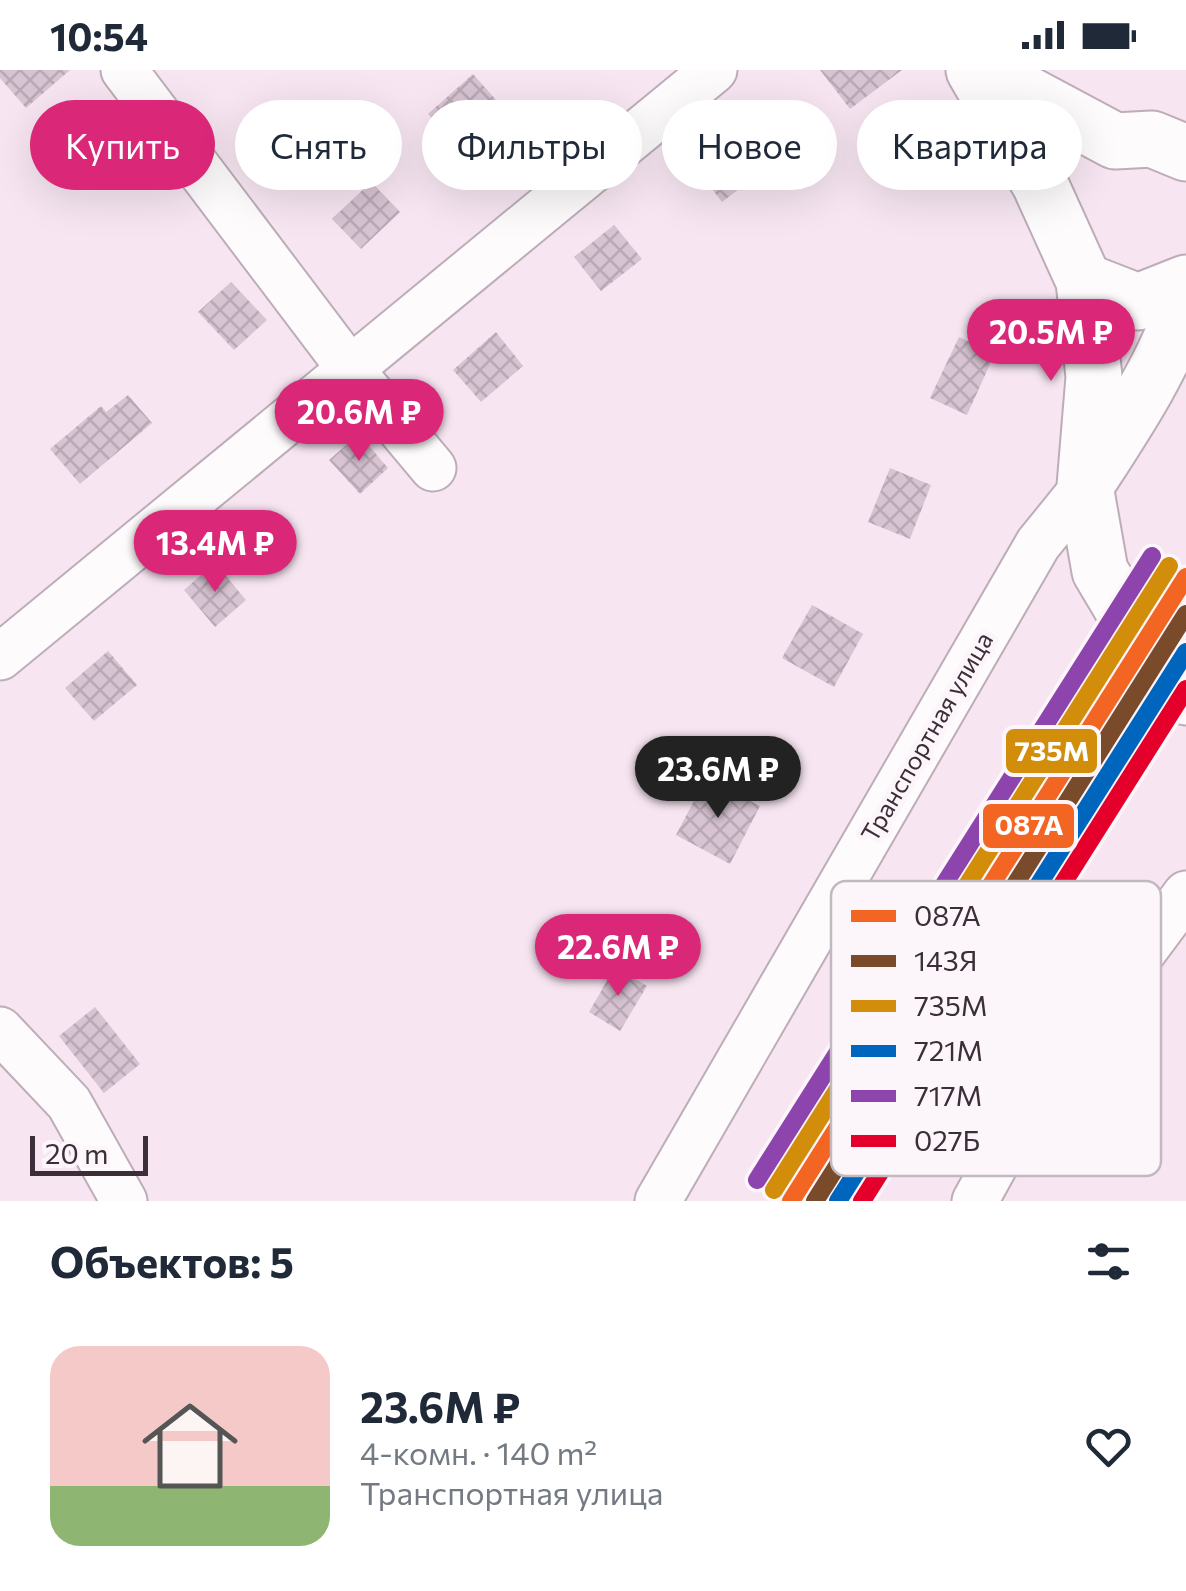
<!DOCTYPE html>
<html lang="ru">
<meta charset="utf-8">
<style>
:root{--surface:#fff;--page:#f6f6f7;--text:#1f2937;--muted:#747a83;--line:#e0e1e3;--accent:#db2777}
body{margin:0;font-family:Commissioner,sans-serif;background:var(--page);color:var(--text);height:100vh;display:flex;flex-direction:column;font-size:38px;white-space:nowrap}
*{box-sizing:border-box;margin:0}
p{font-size:32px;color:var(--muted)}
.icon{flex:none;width:55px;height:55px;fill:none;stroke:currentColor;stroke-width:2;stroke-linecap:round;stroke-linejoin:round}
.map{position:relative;height:1131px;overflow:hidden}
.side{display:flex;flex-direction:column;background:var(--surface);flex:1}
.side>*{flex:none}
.guide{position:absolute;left:30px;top:30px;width:1128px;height:90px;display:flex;gap:20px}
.scale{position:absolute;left:30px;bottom:25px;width:118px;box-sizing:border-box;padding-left:10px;border:5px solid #3c2e38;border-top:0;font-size:28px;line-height:35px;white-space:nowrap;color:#3c2e38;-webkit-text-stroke:8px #fcf5fa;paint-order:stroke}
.price{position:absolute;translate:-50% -85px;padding:0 22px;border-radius:35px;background:var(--accent);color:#fff;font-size:32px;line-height:65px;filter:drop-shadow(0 2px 5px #0008)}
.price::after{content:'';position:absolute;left:50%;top:60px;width:30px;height:22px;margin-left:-15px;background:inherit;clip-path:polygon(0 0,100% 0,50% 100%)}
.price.current{background:#222;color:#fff}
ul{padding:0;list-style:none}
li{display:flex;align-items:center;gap:30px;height:250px;padding:0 50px}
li+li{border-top:2px solid var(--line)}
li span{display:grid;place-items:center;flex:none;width:280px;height:200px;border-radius:30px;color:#555}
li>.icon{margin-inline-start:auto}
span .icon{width:120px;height:120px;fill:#fffc;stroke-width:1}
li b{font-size:42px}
h2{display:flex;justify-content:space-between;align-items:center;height:120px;padding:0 50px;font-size:42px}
.pill{padding:0 35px;border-radius:45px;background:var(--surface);box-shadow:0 10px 40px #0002;font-size:35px;line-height:90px}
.pill.current{background:var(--accent);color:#fff}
.status{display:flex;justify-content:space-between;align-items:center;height:70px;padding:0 50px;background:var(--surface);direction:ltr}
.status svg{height:28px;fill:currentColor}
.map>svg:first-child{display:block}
.building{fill:url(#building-cross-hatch)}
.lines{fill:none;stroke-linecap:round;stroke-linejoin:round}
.minor-casing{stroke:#bcadb8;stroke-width:49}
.major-casing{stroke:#bcadb8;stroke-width:59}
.minor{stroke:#fefbfd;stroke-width:45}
.major{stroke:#fefbfd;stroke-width:55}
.rail-1-casing{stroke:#fcf5fa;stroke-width:25}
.rail-2-casing{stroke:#fcf5fa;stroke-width:25}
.rail-3-casing{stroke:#fcf5fa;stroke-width:25}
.rail-4-casing{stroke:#fcf5fa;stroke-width:25}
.rail-5-casing{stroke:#fcf5fa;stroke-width:25}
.rail-6-casing{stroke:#fcf5fa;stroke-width:25}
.rail-1{stroke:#f26522;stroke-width:18}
.rail-2{stroke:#7a4b2a;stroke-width:18}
.rail-3{stroke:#d28e0b;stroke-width:18}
.rail-4{stroke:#0065bd;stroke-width:18}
.rail-5{stroke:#8e44ad;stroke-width:18}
.rail-6{stroke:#e4002b;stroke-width:18}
.labels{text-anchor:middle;stroke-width:10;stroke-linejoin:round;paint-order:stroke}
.street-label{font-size:25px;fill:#3c2e38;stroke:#fcf5fa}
.key{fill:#fcf5fa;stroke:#c2b9c0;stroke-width:2.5}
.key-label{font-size:28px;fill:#3c2e38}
.line-badge{stroke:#fcf5fa;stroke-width:4}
.badge-label{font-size:28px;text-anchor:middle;font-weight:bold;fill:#fff}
</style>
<div class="status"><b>10:54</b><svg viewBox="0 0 49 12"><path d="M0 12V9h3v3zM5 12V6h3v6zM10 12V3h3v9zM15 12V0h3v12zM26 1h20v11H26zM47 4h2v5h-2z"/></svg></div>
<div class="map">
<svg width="1186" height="1131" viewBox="0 0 1186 1131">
<defs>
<pattern id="building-cross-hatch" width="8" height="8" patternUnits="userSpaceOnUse" patternTransform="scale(2.5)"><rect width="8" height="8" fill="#d7c3d2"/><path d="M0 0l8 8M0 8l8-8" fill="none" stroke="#b9a8b5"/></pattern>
</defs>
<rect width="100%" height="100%" fill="#f7e6f2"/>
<g class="building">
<path d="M0,0H70L26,38L0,8Z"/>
<path d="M820,0H902L850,39Z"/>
<path d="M473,4L512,48L468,88L428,44Z"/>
<path d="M736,64L764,100L722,132L695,97Z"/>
<path d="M371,112L400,142L361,179L332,149Z"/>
<path d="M614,155L642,189L601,221L574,187Z"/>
<path d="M231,212L267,250L234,280L198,242Z"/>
<path d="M496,262L523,296L481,332L453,300Z"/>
<path d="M959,267L995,283L967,345L930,328Z"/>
<path d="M128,325L152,353L80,414L50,379L101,336L106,342Z"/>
<path d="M359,364L388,398L360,424L329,390Z"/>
<path d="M890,398L931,415L910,469L868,452Z"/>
<path d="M215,493L246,530L215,557L184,520Z"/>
<path d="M812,535L863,564L834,617L782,588Z"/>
<path d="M108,581L137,615L94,651L65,618Z"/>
<path d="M706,708L760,736L730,794L676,765Z"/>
<path d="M615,897L647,916L620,961L589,942Z"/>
<path d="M95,937L140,994L104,1023L59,966Z"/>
</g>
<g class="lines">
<g class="minor-casing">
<g id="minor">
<path d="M124,0L350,299L433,398"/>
<path d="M0,587L714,0"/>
<path d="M0,960L69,1033L124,1131"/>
<path d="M658,1131L1038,474L1085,416"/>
<path d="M975,1131L1024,1042L1186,824"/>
</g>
</g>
<g class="major-casing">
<g id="major">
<path d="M974,0L1040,114L1084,211L1094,307L1085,416L1100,501L1144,575L1186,627"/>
<path d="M982,0L1115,71L1152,69L1186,83"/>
<path d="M1084,211L1138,232L1186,213"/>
<path d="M1089,410C1126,353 1165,295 1186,230"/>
</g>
</g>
<use href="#minor" class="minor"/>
<use href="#major" class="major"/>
<g class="rail-1-casing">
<path id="rail-1" d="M791,1131L1186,507"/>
</g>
<g class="rail-2-casing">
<path id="rail-2" d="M815,1131L1186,544"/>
</g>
<g class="rail-3-casing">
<path id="rail-3" d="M774,1120L1169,496"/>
</g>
<g class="rail-4-casing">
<path id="rail-4" d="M838,1131L1186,582"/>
</g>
<g class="rail-5-casing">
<path id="rail-5" d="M757,1110L1152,486"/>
</g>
<g class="rail-6-casing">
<path id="rail-6" d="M862,1131L1186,619"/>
</g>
<use href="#rail-1" class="rail-1"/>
<use href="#rail-2" class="rail-2"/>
<use href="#rail-3" class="rail-3"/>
<use href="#rail-4" class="rail-4"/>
<use href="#rail-5" class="rail-5"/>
<use href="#rail-6" class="rail-6"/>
</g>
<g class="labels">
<g class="street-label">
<text transform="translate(927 667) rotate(-60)" y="9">Транспортная улица</text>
</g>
</g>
<rect x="831" y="811" width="330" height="295" rx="15" class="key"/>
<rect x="851" y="840" width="45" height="12" fill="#f26522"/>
<rect x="851" y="885" width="45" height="12" fill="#7a4b2a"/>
<rect x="851" y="930" width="45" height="12" fill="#d28e0b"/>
<rect x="851" y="975" width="45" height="12" fill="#0065bd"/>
<rect x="851" y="1020" width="45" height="12" fill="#8e44ad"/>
<rect x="851" y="1065" width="45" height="12" fill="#e4002b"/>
<g class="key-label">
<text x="914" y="856">087А</text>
<text x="914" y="901">143Я</text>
<text x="914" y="946">735М</text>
<text x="914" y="991">721М</text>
<text x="914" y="1036">717М</text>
<text x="914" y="1081">027Б</text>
</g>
<g class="line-badge">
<rect x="1004" y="657" width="95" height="48" rx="10" fill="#d28e0b"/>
<rect x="981" y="732" width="95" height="48" rx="10" fill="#f26522"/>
</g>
<g class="badge-label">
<text x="1052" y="691">735М</text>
<text x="1029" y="765">087А</text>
</g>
</svg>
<div class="scale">20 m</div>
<b class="price" style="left:1051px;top:314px">20.5M ₽</b>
<b class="price" style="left:359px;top:394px">20.6M ₽</b>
<b class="price" style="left:215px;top:525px">13.4M ₽</b>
<b class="price current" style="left:718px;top:751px">23.6M ₽</b>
<b class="price" style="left:618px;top:929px">22.6M ₽</b>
<div class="guide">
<a class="pill current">Купить</a>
<a class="pill">Снять</a>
<a class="pill">Фильтры</a>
<a class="pill">Новое</a>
<a class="pill">Квартира</a>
</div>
</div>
<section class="side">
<h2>Объектов: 5<svg class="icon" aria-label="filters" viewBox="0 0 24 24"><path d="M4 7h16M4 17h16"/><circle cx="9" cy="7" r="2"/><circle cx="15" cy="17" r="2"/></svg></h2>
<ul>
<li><span style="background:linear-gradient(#f6c9c9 70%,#8fb573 0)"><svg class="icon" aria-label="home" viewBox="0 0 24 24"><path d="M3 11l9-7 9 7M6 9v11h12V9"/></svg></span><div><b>23.6M ₽</b><p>4-комн. · 140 m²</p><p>Транспортная улица</p></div><svg class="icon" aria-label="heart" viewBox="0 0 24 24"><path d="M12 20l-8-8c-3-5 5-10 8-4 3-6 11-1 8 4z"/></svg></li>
</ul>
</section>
